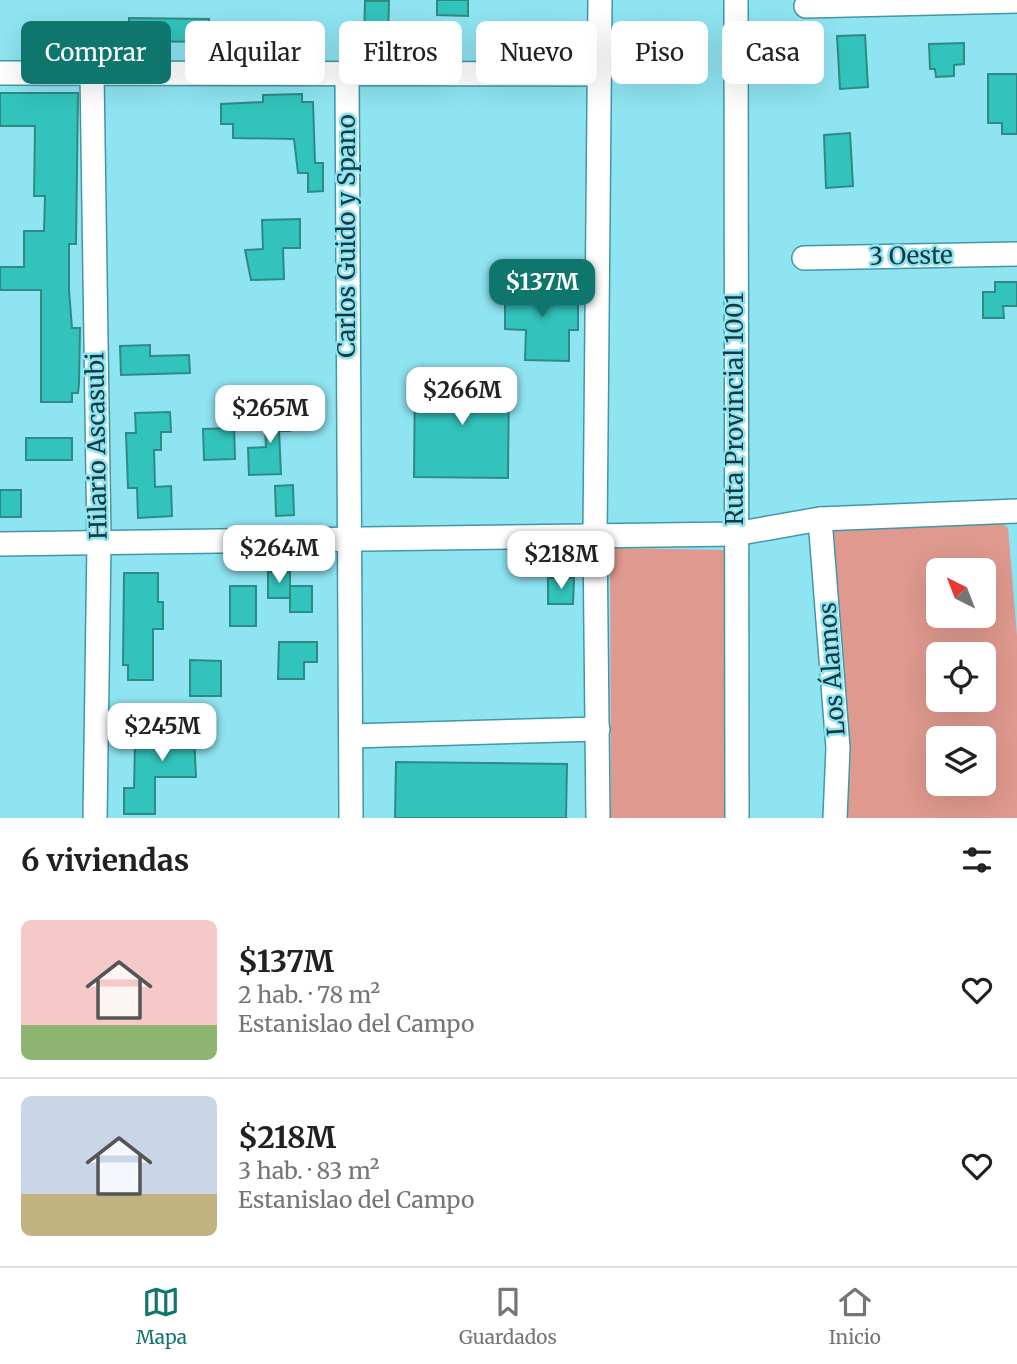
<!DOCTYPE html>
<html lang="es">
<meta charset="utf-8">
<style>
:root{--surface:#fff;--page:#f2f2f2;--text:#202124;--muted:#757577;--line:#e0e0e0;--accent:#0f766e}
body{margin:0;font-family:Merriweather,serif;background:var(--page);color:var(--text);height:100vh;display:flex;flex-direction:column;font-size:26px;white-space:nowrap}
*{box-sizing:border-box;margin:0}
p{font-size:23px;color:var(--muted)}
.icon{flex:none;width:38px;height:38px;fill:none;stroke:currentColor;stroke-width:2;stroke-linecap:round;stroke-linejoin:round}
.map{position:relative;height:818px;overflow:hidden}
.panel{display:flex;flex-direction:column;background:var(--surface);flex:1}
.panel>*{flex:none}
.banner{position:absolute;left:21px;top:21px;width:976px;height:63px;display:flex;gap:14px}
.needle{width:46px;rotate:318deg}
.controls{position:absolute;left:926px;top:558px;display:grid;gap:14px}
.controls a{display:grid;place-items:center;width:70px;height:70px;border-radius:10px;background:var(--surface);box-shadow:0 7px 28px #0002;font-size:35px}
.price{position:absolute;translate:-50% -60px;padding:0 16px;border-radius:14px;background:#fff;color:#222;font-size:23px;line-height:46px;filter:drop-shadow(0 2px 4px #0008)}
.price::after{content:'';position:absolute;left:50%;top:42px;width:21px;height:16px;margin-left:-10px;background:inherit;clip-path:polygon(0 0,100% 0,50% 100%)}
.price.current{background:var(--accent);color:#fff}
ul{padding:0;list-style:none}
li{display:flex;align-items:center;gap:21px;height:175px;padding:0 21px}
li+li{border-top:2px solid var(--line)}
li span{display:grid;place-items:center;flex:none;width:196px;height:140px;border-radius:10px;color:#555}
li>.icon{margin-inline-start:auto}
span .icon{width:84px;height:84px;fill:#fffc;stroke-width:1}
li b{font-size:30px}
h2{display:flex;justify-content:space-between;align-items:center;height:84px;padding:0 21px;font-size:30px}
.tag{padding:0 24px;border-radius:10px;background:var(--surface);box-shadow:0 7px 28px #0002;font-size:24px;line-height:63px}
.tag.current{background:var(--accent);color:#fff}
.tabs{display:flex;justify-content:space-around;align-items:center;height:98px;border-top:2px solid var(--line);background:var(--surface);font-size:19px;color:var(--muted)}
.tabs a{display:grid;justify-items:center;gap:4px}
.tabs .current{color:var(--accent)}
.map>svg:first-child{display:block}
.green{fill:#df998e;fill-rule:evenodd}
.building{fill:#32c4bc;stroke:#2f8a84;stroke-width:2}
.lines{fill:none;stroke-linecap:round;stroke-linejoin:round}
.minor-casing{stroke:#4197a5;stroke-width:26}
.minor{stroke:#fff;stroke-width:23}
.labels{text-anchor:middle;stroke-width:5;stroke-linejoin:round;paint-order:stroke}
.street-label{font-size:24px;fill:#15393f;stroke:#8fe4f2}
</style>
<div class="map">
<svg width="1017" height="818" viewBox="0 0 1017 818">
<rect width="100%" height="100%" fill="#8fe4f2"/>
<g class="green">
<path d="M994,517L1008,528L1017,636V818H846L826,538L840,521ZM938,570H984V616H938ZM938,654H984V700H938ZM938,738H984V784H938Z"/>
<path d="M610,548L726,550L724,818H611Z"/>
</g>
<g class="building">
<path d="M437,0H468V16L437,15Z"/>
<path d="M365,1H389L388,40L364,39Z"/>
<path d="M129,18L209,19L208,42L129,41Z"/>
<path d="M865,35L868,87L840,89L837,36Z"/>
<path d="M964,43V64L954,65V76L936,77L935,69H930L929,44Z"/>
<path d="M988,74H1017V134H1002V123H988Z"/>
<path d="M0,93H78L76,244H69V290L72,328H80L79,384L78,393H72V402H41V290H0V267H24V231H44L45,196H34L35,126H0Z"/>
<path d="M302,94V102H313L315,163H323V191L308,192V173H298L294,139L233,138V124H221V104L263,102V95Z"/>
<path d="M850,133L853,186L826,188L824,135Z"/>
<path d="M300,219V248H283L284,279L251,280L245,250L263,249L262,220Z"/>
<path d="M995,282H1017V306H1003L1004,318H983V292H995Z"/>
<path d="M505,283L569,284L568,304H578V330H569V361L525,360L526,330L505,329Z"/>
<path d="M150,345V356L189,355L190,373L121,375L120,346Z"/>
<path d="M415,376L509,377L508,478L414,477Z"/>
<path d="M264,410H289L290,431H279L281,474L249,475L248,448L266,447Z"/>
<path d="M170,412L171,432H161V450H154L155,487L171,486L172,516L138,518L137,488H128L126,433H136L135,413Z"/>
<path d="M234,428L235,459L204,460L203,429Z"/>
<rect x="26" y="438" width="46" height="22"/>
<path d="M293,485L294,515L276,516L275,486Z"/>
<rect x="0" y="490" width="21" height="27"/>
<rect x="268" y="572" width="22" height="26"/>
<path d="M124,573H158V602H163V629H153V680H128V665H123Z"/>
<path d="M548,578H574L573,604H548Z"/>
<rect x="230" y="586" width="26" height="40"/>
<rect x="290" y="586" width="22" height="26"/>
<path d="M279,642H317V662H304V679H278Z"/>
<path d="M190,660L221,661V696H190Z"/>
<path d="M162,714H193L196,777H155V814H124V788H134L135,744H162Z"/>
<path d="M396,762L567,764L566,818H395Z"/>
</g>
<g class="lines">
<g class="minor-casing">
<g id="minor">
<path d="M736,0L737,818"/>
<path d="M806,6L1017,1"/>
<path d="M0,73L600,74"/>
<path d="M92,73L99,543L95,818"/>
<path d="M347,73L351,818"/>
<path d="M804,258L1017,254"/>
<path d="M820,519L838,748L835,818"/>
<path d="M0,544L735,534L820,519L1017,511"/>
<path d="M351,736L598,729"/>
<path d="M598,818L595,536L600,0"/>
</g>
</g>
<use href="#minor" class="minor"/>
</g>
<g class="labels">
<g class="street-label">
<text transform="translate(347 236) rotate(-90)" y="8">Carlos Guido y Spano</text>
<text transform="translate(911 256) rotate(-1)" y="8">3 Oeste</text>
<text transform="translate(735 409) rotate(-90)" y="8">Ruta Provincial 1001</text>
<text transform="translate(97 446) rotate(-91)" y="8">Hilario Ascasubi</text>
<text transform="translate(832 669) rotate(-94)" y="8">Los Álamos</text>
</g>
</g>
</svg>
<div class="controls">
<a><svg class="needle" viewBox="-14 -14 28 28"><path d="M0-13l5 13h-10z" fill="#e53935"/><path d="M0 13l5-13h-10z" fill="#757577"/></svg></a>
<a><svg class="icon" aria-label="locate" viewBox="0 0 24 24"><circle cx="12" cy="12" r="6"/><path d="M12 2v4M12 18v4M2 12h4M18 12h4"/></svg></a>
<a><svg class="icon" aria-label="layers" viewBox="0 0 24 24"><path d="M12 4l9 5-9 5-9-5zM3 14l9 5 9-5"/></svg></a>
</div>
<b class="price current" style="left:542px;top:319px">$137M</b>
<b class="price" style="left:462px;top:427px">$266M</b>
<b class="price" style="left:270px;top:445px">$265M</b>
<b class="price" style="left:279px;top:585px">$264M</b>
<b class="price" style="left:561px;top:591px">$218M</b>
<b class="price" style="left:162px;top:763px">$245M</b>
<div class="banner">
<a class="tag current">Comprar</a>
<a class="tag">Alquilar</a>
<a class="tag">Filtros</a>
<a class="tag">Nuevo</a>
<a class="tag">Piso</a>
<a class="tag">Casa</a>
</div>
</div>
<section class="panel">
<h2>6 viviendas<svg class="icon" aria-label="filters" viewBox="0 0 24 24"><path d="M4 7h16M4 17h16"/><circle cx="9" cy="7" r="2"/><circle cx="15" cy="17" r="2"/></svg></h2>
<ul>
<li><span style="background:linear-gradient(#f6c9c9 75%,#8fb573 0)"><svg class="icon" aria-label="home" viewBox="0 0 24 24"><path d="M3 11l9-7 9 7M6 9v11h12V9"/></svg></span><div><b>$137M</b><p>2 hab. · 78 m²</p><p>Estanislao del Campo</p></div><svg class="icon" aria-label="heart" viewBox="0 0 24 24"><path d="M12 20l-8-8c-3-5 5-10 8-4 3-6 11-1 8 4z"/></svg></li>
<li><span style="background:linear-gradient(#c9d6e8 70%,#c2b280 0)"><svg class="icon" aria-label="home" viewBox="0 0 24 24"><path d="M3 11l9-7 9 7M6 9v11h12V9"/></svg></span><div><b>$218M</b><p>3 hab. · 83 m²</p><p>Estanislao del Campo</p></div><svg class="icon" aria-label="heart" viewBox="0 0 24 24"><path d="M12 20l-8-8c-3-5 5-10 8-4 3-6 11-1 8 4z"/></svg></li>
</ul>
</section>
<nav class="tabs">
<a class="current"><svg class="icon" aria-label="map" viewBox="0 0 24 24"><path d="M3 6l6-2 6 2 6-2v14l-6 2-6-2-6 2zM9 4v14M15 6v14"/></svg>Mapa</a>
<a><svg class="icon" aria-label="saved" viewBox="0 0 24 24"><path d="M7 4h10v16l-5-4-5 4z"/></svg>Guardados</a>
<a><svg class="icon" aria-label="home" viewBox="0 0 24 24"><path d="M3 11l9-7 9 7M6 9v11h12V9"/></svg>Inicio</a>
</nav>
